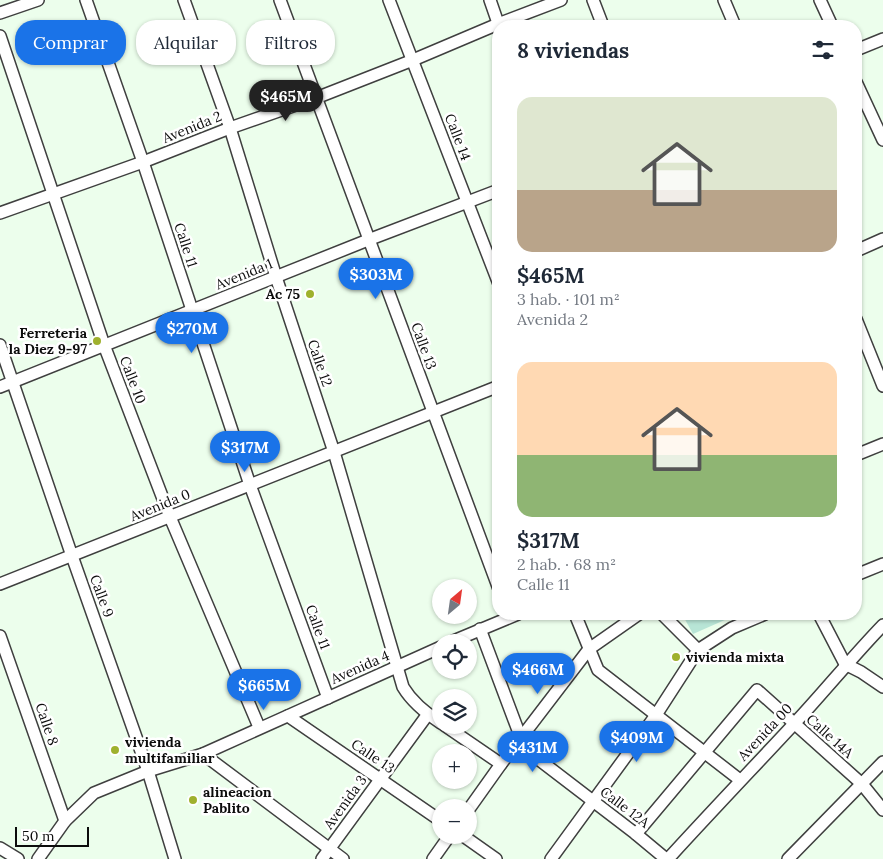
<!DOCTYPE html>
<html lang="es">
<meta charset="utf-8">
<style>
:root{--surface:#fff;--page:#f2f2f3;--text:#1f2937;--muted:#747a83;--accent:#1a73e8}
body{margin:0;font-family:Lora,serif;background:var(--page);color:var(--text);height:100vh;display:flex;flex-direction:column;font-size:19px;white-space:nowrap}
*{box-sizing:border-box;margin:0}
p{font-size:16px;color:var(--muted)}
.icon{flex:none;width:28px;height:28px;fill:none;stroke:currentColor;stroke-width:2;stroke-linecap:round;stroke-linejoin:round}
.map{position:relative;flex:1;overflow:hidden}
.panel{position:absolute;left:492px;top:20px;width:370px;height:600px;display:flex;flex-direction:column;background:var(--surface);border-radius:20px;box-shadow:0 1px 4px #0004}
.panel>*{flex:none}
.hud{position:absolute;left:15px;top:20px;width:402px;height:45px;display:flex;gap:10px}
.needle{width:32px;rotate:29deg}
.buttons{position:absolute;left:432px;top:579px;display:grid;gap:10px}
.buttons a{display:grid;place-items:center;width:45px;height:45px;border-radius:50%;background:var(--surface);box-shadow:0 1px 4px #0004;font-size:25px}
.scale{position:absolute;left:15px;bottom:12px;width:74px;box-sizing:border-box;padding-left:5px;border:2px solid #0c0c0c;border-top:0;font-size:14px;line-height:18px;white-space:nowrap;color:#0c0c0c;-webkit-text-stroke:4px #fff;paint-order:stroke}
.price{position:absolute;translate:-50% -42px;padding:0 11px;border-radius:18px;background:var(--accent);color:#fff;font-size:16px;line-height:32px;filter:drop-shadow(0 1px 2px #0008)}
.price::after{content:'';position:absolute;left:50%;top:30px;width:15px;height:11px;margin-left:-8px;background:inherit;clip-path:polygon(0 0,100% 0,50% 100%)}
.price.on{background:#222;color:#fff}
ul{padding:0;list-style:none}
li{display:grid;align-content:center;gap:10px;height:265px;padding:0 25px}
li span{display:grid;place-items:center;height:155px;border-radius:15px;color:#555}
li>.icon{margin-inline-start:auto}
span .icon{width:90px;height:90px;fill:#fffc;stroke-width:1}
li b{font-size:21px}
h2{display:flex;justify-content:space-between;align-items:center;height:60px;padding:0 25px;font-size:21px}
.tag{padding:0 18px;border-radius:20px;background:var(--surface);box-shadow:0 1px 4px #0004;font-size:18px;line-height:45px}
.tag.on{background:var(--accent);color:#fff}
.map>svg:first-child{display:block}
.green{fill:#b8e5d6}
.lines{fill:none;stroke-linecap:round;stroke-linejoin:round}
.minor-casing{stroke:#3f3f3f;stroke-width:14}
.minor{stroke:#fff;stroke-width:11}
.poi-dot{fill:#9fb12e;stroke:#fff;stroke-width:2}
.labels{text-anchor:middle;stroke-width:5;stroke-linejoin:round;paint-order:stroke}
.street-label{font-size:14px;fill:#0c0c0c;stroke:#fff}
.poi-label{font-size:14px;font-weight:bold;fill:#0c0c0c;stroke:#fff;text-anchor:start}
</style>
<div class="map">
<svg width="883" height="859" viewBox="0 0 883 859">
<rect width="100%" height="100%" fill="#ecfeec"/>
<path class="green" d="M682,614H725L727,619L693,634Z"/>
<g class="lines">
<g class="minor-casing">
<g id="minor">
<path d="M86,0L143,162L250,485L328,698"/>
<path d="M184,0L230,128L276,277L334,452L403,687C412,702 427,714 441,723"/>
<path d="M280,0L499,589"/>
<path d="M389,0L499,284"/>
<path d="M490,0L499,26"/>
<path d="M593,0L603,26"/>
<path d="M724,0L735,26"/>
<path d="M820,0L832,26"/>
<path d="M0,13L38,0"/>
<path d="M0,36L104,345L170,517L259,727"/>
<path d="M856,50L883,39"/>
<path d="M856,82L883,140"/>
<path d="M0,213L143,162L230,128L316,98L413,60L498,24L561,0"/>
<path d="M856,251L883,239"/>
<path d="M856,319L883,386"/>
<path d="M0,345L72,556L148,771L175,859"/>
<path d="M0,387L368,240L499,190"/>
<path d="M856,455L883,444"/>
<path d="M856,575L883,564"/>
<path d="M0,584L499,386"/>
<path d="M575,614L598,670L740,780"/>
<path d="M662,614L698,650"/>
<path d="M819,614L845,664L861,672L883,687"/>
<path d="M480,629L525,749L636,834L666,859"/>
<path d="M0,636L65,821"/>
<path d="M451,642L518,614"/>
<path d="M288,716L441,821"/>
<path d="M444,725L501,764"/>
<path d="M203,754L343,859"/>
<path d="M469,809L501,764L589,649L639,614"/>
<path d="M636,834L757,690L862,784L883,810"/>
<path d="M462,835L496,859"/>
<path d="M0,848L18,859"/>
<path d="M38,859L65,821L94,793L148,771L203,754L441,647"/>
<path d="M322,859L428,714"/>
<path d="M433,859L450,835"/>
<path d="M551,859L656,715L698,650L732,628L765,614"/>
<path d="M668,859C709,814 752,769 793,725C824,692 852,657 883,625"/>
<path d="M788,859L883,762"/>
</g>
</g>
<use href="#minor" class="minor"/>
</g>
<g class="poi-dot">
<circle cx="310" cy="294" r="5"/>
<circle cx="97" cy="341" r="5"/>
<circle cx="676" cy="657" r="5"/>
<circle cx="115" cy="750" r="5"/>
<circle cx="193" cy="800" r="5"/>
</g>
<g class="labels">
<g class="street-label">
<text transform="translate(192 127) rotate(-22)" y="5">Avenida 2</text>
<text transform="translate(458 137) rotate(69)" y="5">Calle 14</text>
<text transform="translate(186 245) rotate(72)" y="5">Calle 11</text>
<text transform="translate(244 274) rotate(-22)" y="5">Avenida 1</text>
<text transform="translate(424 346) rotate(70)" y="5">Calle 13</text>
<text transform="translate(320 363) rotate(71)" y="5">Calle 12</text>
<text transform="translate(133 380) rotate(69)" y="5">Calle 10</text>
<text transform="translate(160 505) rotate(-22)" y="5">Avenida 0</text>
<text transform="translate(102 596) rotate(70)" y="5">Calle 9</text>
<text transform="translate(318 627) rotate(70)" y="5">Calle 11</text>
<text transform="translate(360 667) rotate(-24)" y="5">Avenida 4</text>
<text transform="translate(47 724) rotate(71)" y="5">Calle 8</text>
<text transform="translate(765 732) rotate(-47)" y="5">Avenida 00</text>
<text transform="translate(830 736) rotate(42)" y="5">Calle 14A</text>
<text transform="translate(373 756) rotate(34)" y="5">Calle 13</text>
<text transform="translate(345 802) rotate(-54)" y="5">Avenida 3</text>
<text transform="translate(625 807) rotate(37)" y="5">Calle 12A</text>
</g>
<g class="poi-label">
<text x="300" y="299" text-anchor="end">Ac 75</text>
<text x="87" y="338" text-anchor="end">Ferreteria<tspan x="87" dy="16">la Diez 9-97</tspan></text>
<text x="686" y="662">vivienda mixta</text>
<text x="125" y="747">vivienda<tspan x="125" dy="16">multifamiliar</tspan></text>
<text x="203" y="797">alineacion<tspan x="203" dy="16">Pablito</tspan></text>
</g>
</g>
</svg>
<div class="buttons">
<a><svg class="needle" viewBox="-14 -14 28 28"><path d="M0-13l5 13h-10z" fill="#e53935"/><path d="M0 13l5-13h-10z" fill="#747a83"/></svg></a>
<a><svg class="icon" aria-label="locate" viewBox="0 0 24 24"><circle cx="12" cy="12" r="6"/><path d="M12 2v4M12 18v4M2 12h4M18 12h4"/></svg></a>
<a><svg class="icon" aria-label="layers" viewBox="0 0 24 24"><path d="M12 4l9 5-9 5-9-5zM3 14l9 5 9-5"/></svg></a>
<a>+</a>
<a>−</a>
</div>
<div class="scale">50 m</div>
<b class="price on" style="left:286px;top:122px">$465M</b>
<b class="price" style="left:376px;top:300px">$303M</b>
<b class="price" style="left:192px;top:354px">$270M</b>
<b class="price" style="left:245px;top:473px">$317M</b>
<b class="price" style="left:538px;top:695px">$466M</b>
<b class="price" style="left:264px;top:711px">$665M</b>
<b class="price" style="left:637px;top:763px">$409M</b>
<b class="price" style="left:533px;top:773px">$431M</b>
<div class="hud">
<a class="tag on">Comprar</a>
<a class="tag">Alquilar</a>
<a class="tag">Filtros</a>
</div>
<section class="panel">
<h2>8 viviendas<svg class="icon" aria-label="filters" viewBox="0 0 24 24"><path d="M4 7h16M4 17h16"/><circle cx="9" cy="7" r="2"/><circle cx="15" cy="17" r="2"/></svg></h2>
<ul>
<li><span style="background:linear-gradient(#dfe7d0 60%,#b9a48a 0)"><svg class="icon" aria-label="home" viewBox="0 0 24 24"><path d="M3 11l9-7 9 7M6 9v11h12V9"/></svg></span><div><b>$465M</b><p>3 hab. · 101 m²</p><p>Avenida 2</p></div></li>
<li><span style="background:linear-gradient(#ffd9b3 60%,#8fb573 0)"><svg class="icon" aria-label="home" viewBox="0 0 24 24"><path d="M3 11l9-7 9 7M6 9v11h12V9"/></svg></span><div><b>$317M</b><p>2 hab. · 68 m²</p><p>Calle 11</p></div></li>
</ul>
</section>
</div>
